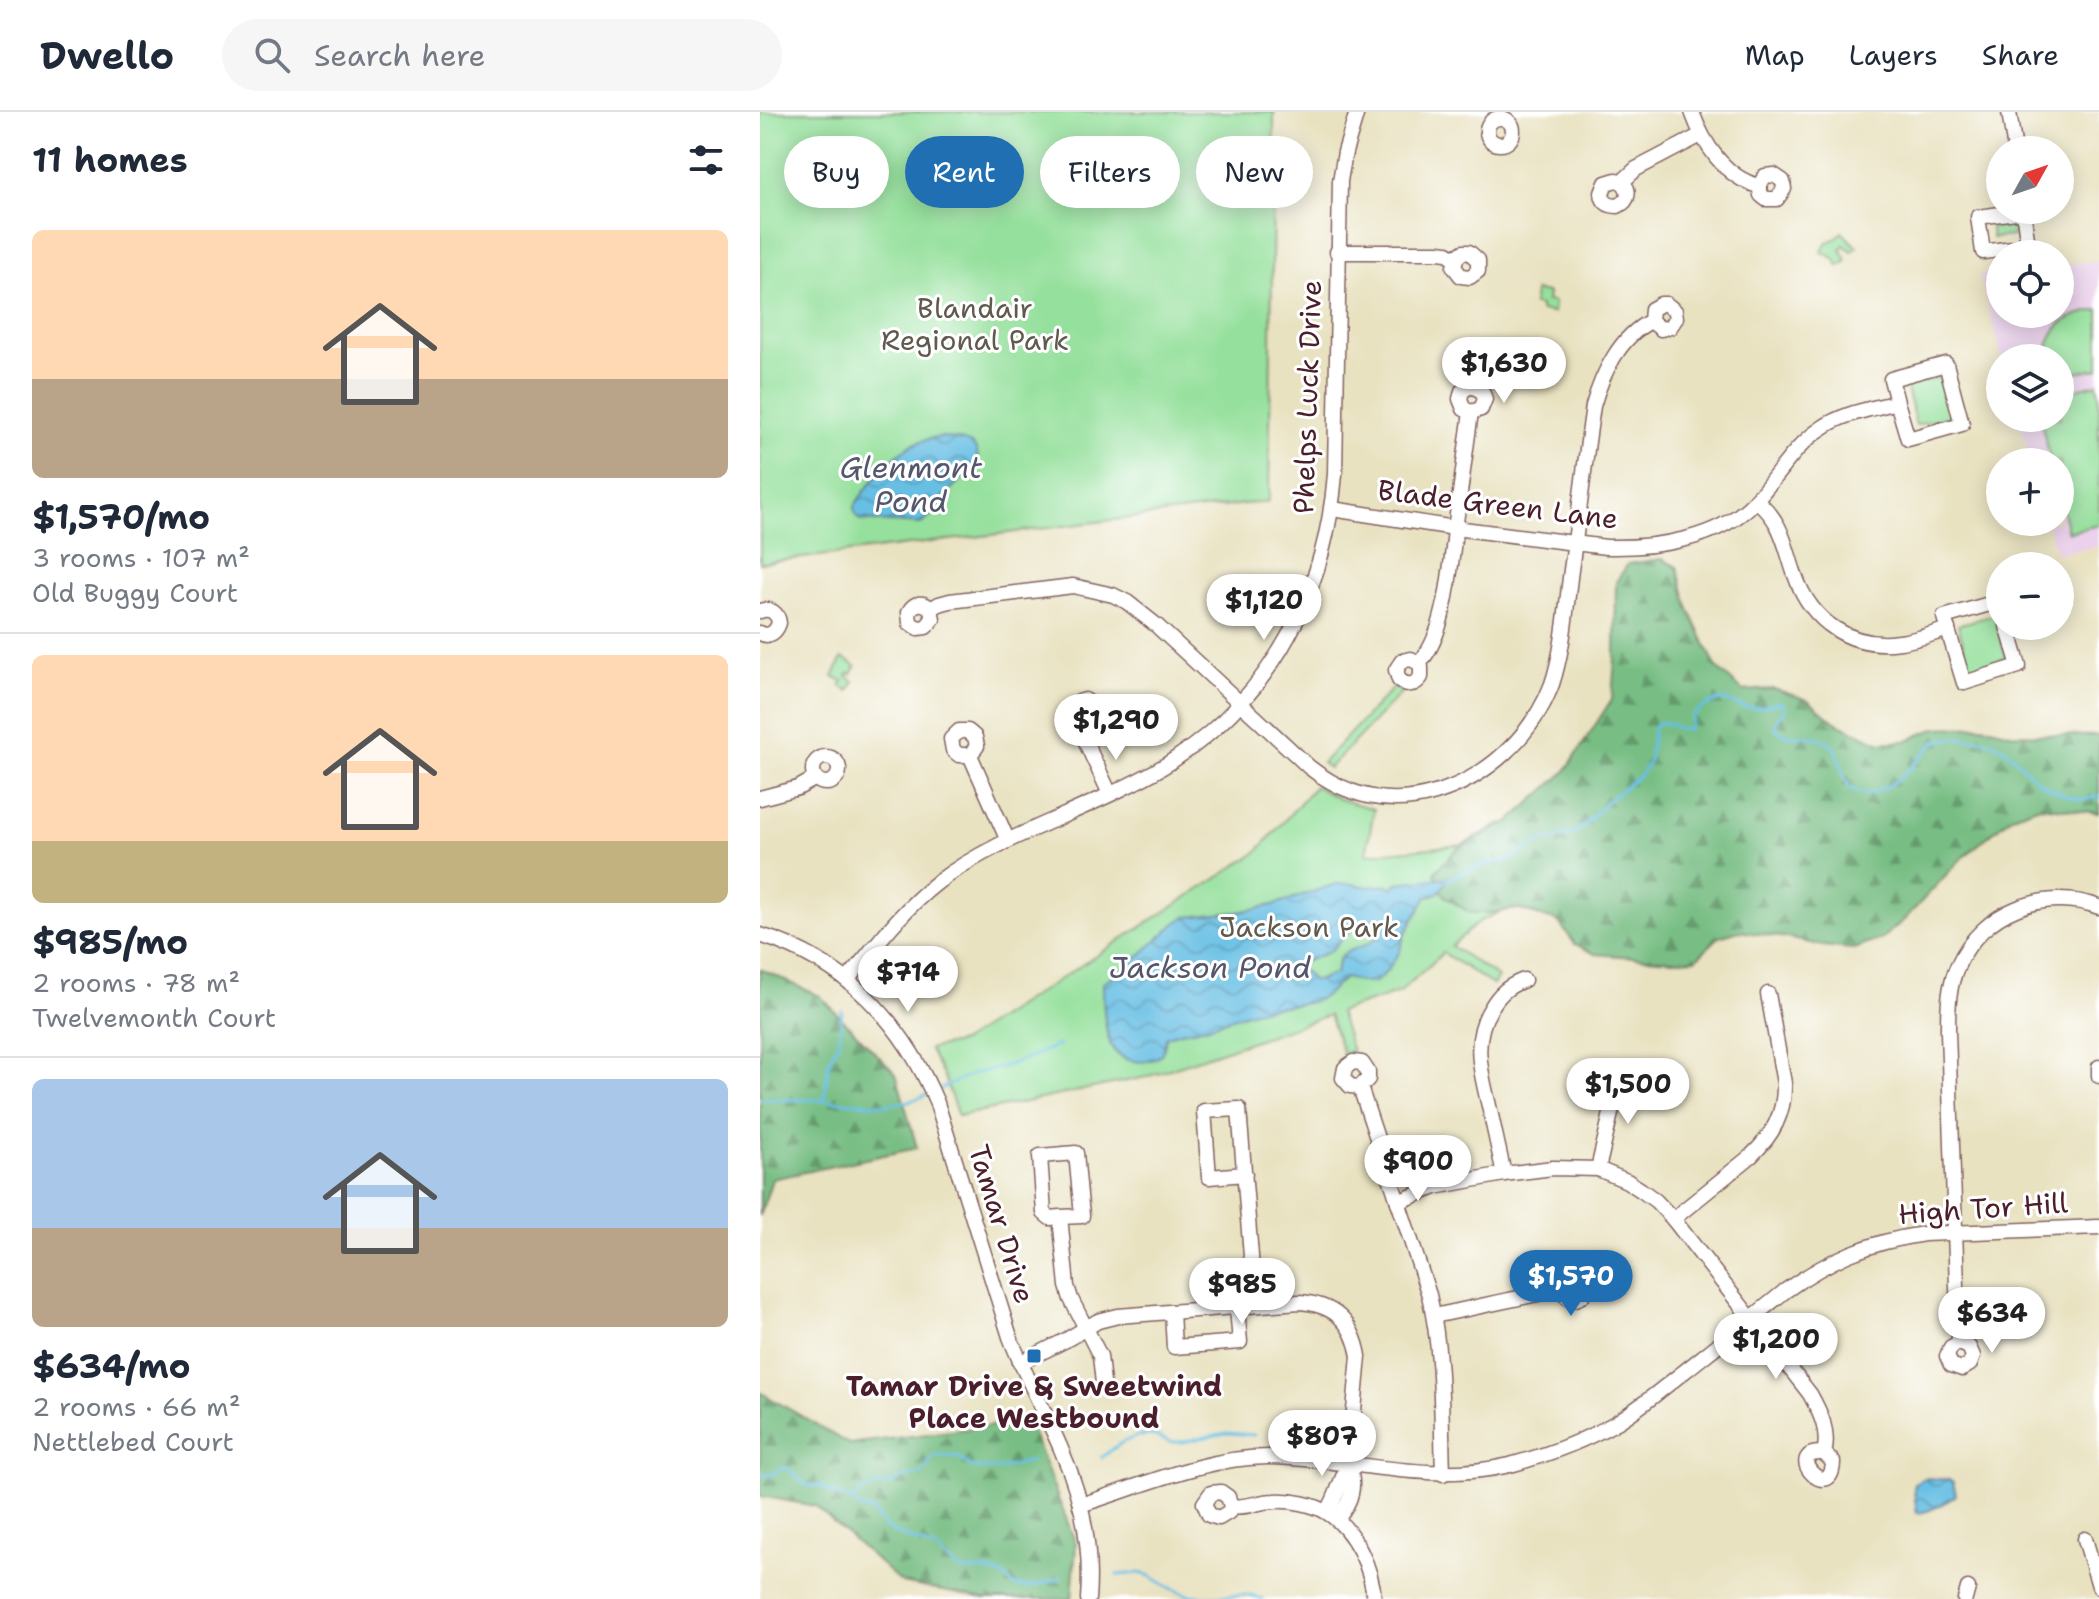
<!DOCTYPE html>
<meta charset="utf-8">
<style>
:root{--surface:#fff;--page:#f6f6f7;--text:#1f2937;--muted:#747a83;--line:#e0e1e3;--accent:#1f6fb2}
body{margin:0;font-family:"Shantell Sans",sans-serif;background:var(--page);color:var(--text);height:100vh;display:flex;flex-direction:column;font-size:30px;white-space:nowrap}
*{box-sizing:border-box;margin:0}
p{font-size:26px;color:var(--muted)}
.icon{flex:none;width:44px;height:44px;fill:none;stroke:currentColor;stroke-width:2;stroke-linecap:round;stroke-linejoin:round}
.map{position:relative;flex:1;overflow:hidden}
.details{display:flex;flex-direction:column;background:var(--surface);width:760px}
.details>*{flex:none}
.banner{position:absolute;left:24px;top:24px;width:760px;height:72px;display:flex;gap:16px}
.needle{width:52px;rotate:50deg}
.buttons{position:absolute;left:1226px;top:24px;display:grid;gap:16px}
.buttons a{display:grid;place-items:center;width:88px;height:88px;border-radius:50%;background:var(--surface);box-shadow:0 4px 20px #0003;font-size:40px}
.price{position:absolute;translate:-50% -68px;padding:0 18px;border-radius:28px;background:#fff;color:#222;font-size:26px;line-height:52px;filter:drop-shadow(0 2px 4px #0008)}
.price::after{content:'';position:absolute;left:50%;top:48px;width:24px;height:18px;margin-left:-12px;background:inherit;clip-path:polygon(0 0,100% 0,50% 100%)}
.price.selected{background:var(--accent);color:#fff}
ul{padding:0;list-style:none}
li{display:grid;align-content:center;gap:16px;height:424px;padding:0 32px}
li+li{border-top:2px solid var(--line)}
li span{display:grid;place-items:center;height:248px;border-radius:12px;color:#555}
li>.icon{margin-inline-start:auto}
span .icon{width:144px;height:144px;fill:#fffc;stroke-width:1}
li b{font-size:34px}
h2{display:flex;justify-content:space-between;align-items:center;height:96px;padding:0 32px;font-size:34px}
.tag{padding:0 28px;border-radius:36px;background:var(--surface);box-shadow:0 4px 20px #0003;font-size:28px;line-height:72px}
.tag.selected{background:var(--accent);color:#fff}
header{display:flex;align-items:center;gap:48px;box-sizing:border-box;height:112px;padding:0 40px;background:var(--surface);border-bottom:2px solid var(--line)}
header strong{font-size:38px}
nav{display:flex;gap:44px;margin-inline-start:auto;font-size:28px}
.search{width:560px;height:72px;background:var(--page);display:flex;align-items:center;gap:20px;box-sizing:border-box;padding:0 28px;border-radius:44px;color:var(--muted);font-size:30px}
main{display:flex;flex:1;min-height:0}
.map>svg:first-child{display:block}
.built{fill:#ebd1eb}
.green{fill:#95e09c;stroke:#708064;stroke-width:2}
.forest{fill:url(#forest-firs);stroke:#616e58;stroke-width:2}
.water{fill:url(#water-waves);stroke:#586f88;stroke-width:2;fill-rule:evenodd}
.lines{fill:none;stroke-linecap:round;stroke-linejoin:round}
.stream{stroke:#67bfe4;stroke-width:3}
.minor-casing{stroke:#826360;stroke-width:17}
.minor{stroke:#fff;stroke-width:14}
.poi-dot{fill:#1f6fb2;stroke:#fff;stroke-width:3}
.labels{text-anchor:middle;stroke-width:6;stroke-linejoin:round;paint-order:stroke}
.park-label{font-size:28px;fill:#60594d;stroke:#fff}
.street-label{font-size:28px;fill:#4a1f2b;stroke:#fff}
.poi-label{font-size:28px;font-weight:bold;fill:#4a1f2b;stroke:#fff}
.water-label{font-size:30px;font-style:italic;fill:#54576c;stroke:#fff}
</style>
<header>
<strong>Dwello</strong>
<div class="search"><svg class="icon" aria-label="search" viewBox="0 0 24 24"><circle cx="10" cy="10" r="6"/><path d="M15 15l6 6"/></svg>Search here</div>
<nav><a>Map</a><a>Layers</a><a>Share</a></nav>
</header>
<main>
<section class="details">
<h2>11 homes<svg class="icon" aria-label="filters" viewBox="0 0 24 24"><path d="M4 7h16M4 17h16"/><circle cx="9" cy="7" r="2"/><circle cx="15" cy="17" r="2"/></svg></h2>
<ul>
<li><span style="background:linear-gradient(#ffd9b3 60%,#b9a48a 0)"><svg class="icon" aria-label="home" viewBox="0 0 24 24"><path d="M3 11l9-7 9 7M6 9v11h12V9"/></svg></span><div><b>$1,570/mo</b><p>3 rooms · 107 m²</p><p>Old Buggy Court</p></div></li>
<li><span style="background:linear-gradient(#ffd9b3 75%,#c2b280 0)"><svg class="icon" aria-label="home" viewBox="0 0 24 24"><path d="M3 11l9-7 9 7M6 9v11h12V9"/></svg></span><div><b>$985/mo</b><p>2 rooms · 78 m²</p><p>Twelvemonth Court</p></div></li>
<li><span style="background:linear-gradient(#a9c7e8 60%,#b9a48a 0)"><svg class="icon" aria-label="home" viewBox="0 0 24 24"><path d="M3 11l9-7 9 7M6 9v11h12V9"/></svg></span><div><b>$634/mo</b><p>2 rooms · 66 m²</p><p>Nettlebed Court</p></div></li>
</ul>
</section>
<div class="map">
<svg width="1339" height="1487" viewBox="0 0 1339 1487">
<defs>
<pattern id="forest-firs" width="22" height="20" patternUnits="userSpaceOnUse" patternTransform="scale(2)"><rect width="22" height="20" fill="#78be84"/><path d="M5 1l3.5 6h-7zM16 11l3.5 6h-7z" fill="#649a6c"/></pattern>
<pattern id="water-waves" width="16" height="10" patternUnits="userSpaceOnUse" patternTransform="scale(2)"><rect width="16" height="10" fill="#67bfe4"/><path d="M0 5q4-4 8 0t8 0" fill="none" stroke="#579bb9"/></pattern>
</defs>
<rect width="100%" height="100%" fill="#fff"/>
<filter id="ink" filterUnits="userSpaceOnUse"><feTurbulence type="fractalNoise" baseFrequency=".0125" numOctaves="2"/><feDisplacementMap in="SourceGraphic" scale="16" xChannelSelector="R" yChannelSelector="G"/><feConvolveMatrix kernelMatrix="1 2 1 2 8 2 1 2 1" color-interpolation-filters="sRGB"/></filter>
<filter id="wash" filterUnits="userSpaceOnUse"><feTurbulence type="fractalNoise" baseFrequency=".006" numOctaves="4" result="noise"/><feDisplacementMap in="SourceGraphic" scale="32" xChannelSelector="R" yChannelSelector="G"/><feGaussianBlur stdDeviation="1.8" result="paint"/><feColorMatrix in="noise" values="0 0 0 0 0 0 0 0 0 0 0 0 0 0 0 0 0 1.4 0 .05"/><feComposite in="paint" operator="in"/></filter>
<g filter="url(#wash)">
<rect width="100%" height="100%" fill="#e9e2c1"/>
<path class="built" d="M1339,149V434L1296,442L1287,410H1300V350H1271L1259,306H1300V246H1242L1219,163L1240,161V202H1300V153Z"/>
<g class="green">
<path d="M0,0H514L509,389L0,451Z"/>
<path d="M1253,112L1254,124L1232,126L1231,115Z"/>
<path d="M1082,120L1097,135L1092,139L1084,133L1081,137L1087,149L1079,154L1074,146L1062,140L1066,131L1075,127Z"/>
<path d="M775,179L788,181L787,189L794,190L793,201L780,199V194L773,193Z"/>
<path d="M1339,198V257L1300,262V246H1287C1288,213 1309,202 1339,198Z"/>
<path d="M1180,265L1190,304L1156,313L1146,274Z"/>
<path d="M1337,272L1339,282V413L1308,420L1300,387V350H1291L1280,306H1300V281Z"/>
<path d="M1234,503L1246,546L1210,556L1198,513Z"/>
<path d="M82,546L96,554L92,562L89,561L87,564L94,569L89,579L80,574L83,569L73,565Z"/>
<path d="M634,575L642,580L569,656L562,651Z"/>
<path d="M555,674L579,687L614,697L606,742L702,733L742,711L784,780L720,809L691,834L738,865L733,873L683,841L640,880L579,900L592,939L583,942L569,903L386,965L198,1004L185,967L169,937L202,930L496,741Z"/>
</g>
<g class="forest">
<path d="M902,447L917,455L928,495L956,555L983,579L1014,577L1048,588L1075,610L1120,631L1146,629L1176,616L1223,614L1254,622L1339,624V701L1280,694L1252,704L1199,749L1145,807L1121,827L1093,837L1063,834L1028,826L979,819L959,825L936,847L913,848L835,842L815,832L798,809L757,797L729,801H710L686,785L680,777L675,760L697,737L750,709L805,660L852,587L855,546L856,470L868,452Z"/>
<path d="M0,857L60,884L136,962L157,1036L12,1067L0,1104Z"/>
<path d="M0,1280L89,1332L268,1309L316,1432L312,1487H224L142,1471L55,1394L0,1384Z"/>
</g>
<g class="water">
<path d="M183,325C201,329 222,327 217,352L183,385L169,406L161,412L100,408L96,404L94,396C99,385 105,379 112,370C131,346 150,326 183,325Z"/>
<path d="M690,765L678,781L667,785L645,822L639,841L626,860L615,870L606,871L585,866C576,872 571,881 561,886C545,894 524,893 507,896C484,900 464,910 442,916C429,919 418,919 406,925C405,931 405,938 400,943C386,955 358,950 351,933C344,917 343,888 343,871L380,843L417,810L426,805L479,800L513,793L576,772H593L608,775L628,773L632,776L638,771ZM606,811L615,813L619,822C610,837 584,835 579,848C577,852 577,857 576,861L559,868H552L540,856L543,851C551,846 560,845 568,840C583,831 585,816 606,811Z"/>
<path d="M1164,1366L1189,1368L1193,1370L1196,1383C1186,1391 1170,1400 1157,1401L1154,1378L1155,1372Z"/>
</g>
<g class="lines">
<g class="stream">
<path d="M689,766L687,768L724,752L750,748L778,731L814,721L824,714L846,690L880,663L889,650L893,618L896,612L902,610L926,618L929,616L933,603L945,594L959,588H965L986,596L1002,595L1022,590L1025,597L1017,608L1015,616C1029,630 1051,620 1067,629C1085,640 1077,671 1097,680C1104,683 1109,682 1115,680C1136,673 1148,659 1163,643C1166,639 1171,633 1176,630C1184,625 1214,626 1224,628C1248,631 1263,659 1282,672C1287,675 1293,678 1298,680C1313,687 1324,690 1339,684"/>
<path d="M176,979L213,962L249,953L299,933"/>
<path d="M0,987C23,988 47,987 70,989C105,991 135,998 169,982"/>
<path d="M64,988L69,949L79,928L82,899"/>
<path d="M342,1345L361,1331L377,1324L393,1323L410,1330H422L466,1321L494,1323"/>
<path d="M0,1361L10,1364L22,1356L26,1355L47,1374L59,1373L74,1383H81L93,1389L100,1396L113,1399L128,1418L176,1437L194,1454L203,1459L226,1458L244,1464L253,1473L261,1475H270L301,1466"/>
<path d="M93,1389L101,1381L116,1373L131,1372L144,1365L163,1361L168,1356L169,1349L175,1344H196L211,1355L222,1356L238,1357L270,1349"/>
<path d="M357,1463L380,1461L390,1464L410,1476L429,1483L444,1485L485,1483L502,1487"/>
</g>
</g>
</g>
<g filter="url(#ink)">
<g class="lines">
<g class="minor-casing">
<g id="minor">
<path d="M932,0C943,31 965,66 999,74L1001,83L1006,87H1017L1024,77L1023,69L1014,63L1005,64L999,74"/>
<path d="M1249,0L1255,38"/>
<circle cx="740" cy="19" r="13"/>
<path d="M862,70C871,78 869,89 858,94C849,94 843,91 842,81L846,71L856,68L862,70L876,57L941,23"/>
<path d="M1263,98L1268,134L1223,140L1218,105L1263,99"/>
<path d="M577,140H678L687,141L696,146L703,140H709L718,148V159L710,165L701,164L694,155L696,146"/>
<path d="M996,388C1023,410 1024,432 1035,463C1051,510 1091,537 1140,530C1156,528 1173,522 1188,517"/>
<path d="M572,397L695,416L846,435C896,436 959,428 995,389C1018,364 1033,335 1062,316C1083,301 1112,297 1137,290L1131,267L1186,252L1202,312L1148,327L1137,290"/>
<path d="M1240,489L1184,505L1204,571L1259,554L1247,514"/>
<path d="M171,497L173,507L166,515L158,516L150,511L149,500C154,490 164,489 171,497L179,492L190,489L313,474L353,483L367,490L396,513L549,655C586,684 629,695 675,681C727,666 773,623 792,572C804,536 806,495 811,458C819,403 825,348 833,294C842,262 860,224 891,209L892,197L901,192H906L915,199L916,206L910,215L901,217L891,209"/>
<path d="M0,499C10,495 18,501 19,511C16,520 9,526 0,521"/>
<path d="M659,551L651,547L642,549L636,558L639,568C647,574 655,574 661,565V555L659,551C687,523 691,449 696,410C701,373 706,337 711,300L721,297L725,287L722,279L711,274L702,279L700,287L704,297L711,300"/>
<path d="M323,613L332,611L337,603L335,595L325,588C315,590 311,596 313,607L323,613L327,633L350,682"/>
<path d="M210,643H199L193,638L191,627L199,619H208L215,625L217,634L210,643L248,729"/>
<circle cx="66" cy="658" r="13"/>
<path d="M0,686L38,676L56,666"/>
<path d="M0,823C85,849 143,910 177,991L250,1225C265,1264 285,1299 301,1337C322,1384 332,1436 328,1487"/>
<path d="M88,867C116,833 143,797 178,770C230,731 293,710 351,682C373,671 395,661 415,647C514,581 566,478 575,362L580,69L585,40L597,0"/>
<path d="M1339,955V964"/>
<path d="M600,975L590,974L583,966L585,956L593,950L602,951L608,960V967L600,975L669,1183C683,1241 681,1302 683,1362"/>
<path d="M838,1057L856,980L860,971L873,957"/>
<path d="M485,1062L449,1065L444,999L479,997L495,1193"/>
<path d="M744,1062C739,1039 734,1016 729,994C721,960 711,928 731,896C739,882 748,874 764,868"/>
<path d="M638,1090L675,1075L744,1062L793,1056L838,1057L867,1069L881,1078L896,1089L913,1107L1050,1282C1060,1300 1070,1320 1064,1341L1073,1350C1072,1394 1020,1338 1064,1341"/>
<path d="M300,1105L322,1104L316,1041L280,1044L284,1101L290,1106L300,1105L307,1174L311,1187L340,1244L343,1271"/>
<path d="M913,1107L991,1044C1013,1023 1025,1001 1024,971L1008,882"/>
<path d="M412,1200L414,1235L480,1230L477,1196"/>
<path d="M674,1204L801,1177L808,1186L816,1187L822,1184L826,1174L821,1164L811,1162L803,1168L801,1177"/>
<path d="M1199,1231L1191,1235L1187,1244L1191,1253L1202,1257L1210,1252L1213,1244L1209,1235L1199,1231L1188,920C1188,897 1188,874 1198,853C1222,799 1285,775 1339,795"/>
<path d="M260,1251L306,1228L338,1209L358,1204L539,1190C574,1192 593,1210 599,1244L589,1353C596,1377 591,1389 577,1408"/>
<path d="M320,1393C379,1375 446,1345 508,1345C592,1346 665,1373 750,1353C787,1343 824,1329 857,1310C881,1295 903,1276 925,1259C959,1232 992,1206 1025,1179C1070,1147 1109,1130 1164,1122L1339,1115"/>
<path d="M471,1394L468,1385L461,1380L451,1381L444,1391L449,1403L459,1406L469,1400L471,1394C485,1397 499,1389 514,1389C531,1388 554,1392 568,1401C595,1418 612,1457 614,1487"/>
<path d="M567,1400C578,1384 579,1369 589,1353"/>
<path d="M1325,1427L1339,1474"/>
<path d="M1205,1487L1208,1476"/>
</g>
</g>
<use href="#minor" class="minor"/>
</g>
</g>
<rect class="poi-dot" x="266" y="1236" width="16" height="16" rx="4"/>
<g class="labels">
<g class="park-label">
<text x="215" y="206">Blandair<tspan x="215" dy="32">Regional Park</tspan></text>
<text x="549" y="825">Jackson Park</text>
</g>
<g class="street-label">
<text transform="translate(547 285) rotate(-88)" y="10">Phelps Luck Drive</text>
<text transform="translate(738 392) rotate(7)" y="10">Blade Green Lane</text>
<text transform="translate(1223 1096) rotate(-4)" y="10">High Tor Hill</text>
<text transform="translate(242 1112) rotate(73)" y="10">Tamar Drive</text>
</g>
<g class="poi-label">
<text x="274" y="1284">Tamar Drive &amp; Sweetwind<tspan x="274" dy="32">Place Westbound</tspan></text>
</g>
<g class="water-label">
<text x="151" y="366">Glenmont<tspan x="151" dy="34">Pond</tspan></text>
<text x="450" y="866">Jackson Pond</text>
</g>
</g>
</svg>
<div class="buttons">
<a><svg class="needle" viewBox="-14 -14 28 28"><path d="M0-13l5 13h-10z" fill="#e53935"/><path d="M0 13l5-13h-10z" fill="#747a83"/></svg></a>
<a><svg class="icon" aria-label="locate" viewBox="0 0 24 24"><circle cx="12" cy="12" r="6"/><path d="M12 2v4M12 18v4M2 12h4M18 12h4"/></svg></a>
<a><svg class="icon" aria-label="layers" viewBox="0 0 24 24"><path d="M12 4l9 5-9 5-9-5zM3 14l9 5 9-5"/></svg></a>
<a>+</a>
<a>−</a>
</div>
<b class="price" style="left:744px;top:293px">$1,630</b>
<b class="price" style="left:504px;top:530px">$1,120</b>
<b class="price" style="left:356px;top:650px">$1,290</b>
<b class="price" style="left:148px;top:902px">$714</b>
<b class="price" style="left:868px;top:1014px">$1,500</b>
<b class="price" style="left:658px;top:1091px">$900</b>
<b class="price selected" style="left:811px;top:1206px">$1,570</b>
<b class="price" style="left:482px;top:1214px">$985</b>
<b class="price" style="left:1232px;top:1243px">$634</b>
<b class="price" style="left:1016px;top:1269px">$1,200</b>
<b class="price" style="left:562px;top:1366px">$807</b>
<div class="banner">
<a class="tag">Buy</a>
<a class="tag selected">Rent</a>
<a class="tag">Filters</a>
<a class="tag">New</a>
</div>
</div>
</main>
